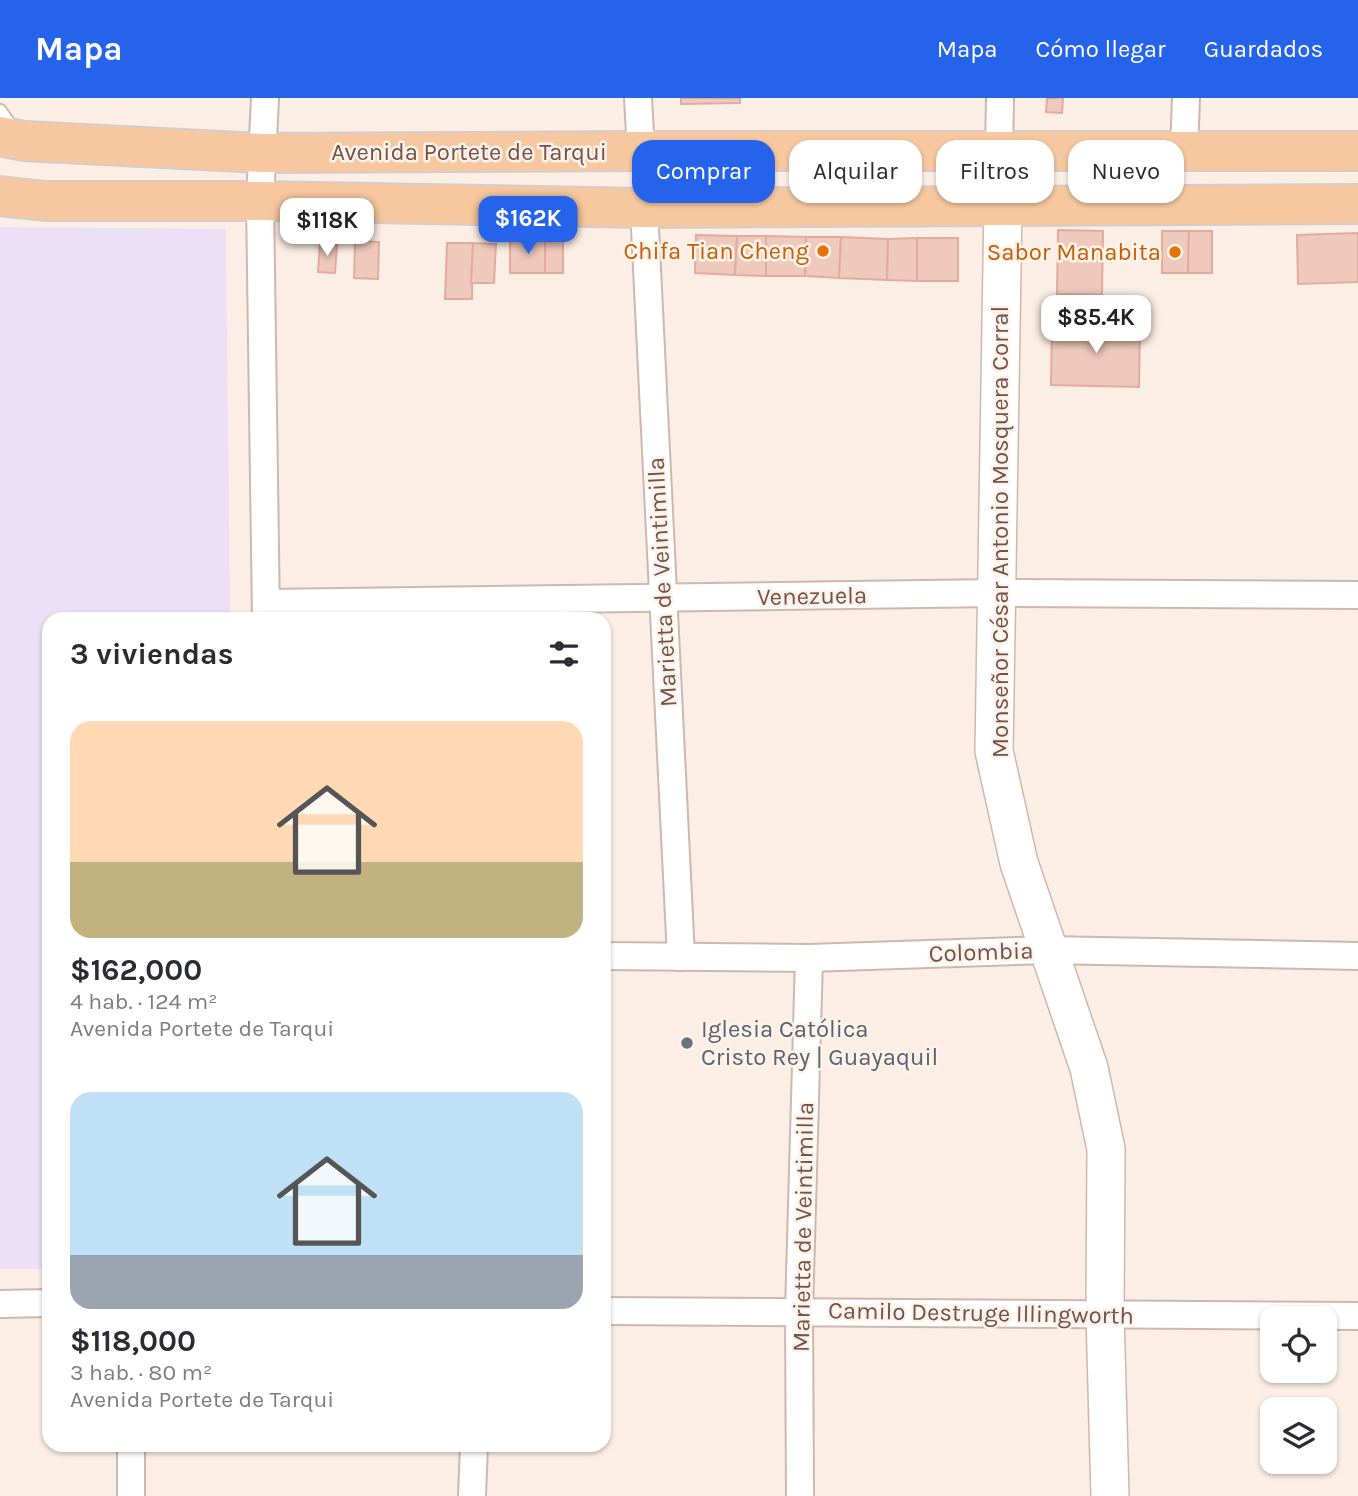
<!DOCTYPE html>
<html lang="es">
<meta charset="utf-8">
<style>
:root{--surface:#fff;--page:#f7f7f7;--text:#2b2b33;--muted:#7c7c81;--accent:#2563eb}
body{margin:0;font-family:Karla,sans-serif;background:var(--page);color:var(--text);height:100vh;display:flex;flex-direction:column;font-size:26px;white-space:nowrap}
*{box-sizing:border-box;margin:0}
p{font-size:23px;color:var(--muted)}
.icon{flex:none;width:38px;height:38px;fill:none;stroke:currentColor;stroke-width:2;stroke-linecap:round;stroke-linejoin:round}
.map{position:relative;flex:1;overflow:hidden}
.side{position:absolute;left:42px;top:514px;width:569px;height:840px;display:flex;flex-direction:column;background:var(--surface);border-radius:21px;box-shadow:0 2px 5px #0004}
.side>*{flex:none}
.top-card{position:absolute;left:632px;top:42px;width:621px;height:63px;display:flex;gap:14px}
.tools{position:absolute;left:1260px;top:1208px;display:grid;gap:14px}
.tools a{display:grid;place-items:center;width:77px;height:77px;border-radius:14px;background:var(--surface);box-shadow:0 2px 5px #0004;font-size:35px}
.price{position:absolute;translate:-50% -60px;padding:0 16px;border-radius:14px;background:#fff;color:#222;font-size:23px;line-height:46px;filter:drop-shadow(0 2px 4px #0008)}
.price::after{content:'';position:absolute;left:50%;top:42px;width:21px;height:16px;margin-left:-10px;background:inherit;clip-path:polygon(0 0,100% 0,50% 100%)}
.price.current{background:var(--accent);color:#fff}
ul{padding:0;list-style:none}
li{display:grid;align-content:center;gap:14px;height:371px;padding:0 28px}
li span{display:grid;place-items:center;height:217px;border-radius:21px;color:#555}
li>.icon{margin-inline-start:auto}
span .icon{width:126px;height:126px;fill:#fffc;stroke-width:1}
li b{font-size:30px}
h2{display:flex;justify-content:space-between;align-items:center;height:84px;padding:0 28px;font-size:30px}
.pill{padding:0 24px;border-radius:21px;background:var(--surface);box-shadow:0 2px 5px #0004;font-size:24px;line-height:63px}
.pill.current{background:var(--accent);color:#fff}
header{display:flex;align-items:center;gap:42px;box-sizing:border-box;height:98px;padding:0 35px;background:var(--accent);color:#fff}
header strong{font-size:33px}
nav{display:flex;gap:38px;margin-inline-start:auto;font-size:24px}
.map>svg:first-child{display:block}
.education{fill:#ebe0f7}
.building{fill:#efc9bc;stroke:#e1ac9e;stroke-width:2}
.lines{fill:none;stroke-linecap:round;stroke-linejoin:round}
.lane-casing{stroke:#ceb7ae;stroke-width:16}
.street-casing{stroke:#ceb7ae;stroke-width:30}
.secondary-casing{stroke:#d1b6ab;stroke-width:40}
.primary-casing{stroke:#d5cbc9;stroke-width:42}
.lane{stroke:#fff;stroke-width:12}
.street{stroke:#fff;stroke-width:26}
.secondary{stroke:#fff;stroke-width:37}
.primary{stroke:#f7c89f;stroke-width:38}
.food-dot{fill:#e8710a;stroke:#fef3ea;stroke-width:2.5}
.worship-dot{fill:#6b7280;stroke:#fef3ea;stroke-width:2.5}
.labels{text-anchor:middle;stroke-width:5;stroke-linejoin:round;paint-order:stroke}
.street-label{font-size:24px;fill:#72524b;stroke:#fef3ea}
.food-label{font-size:24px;fill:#c56008;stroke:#fef3ea;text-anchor:end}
.worship-label{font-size:24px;fill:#5b616d;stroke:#fef3ea;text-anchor:start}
</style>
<header>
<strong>Mapa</strong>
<nav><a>Mapa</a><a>Cómo llegar</a><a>Guardados</a></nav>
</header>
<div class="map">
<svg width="1358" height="1398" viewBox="0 0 1358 1398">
<rect width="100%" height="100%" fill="#fbeee4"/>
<path class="education" d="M0,129L226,131L230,521L49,522V1171H0Z"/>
<g class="building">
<path d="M681,0H740V5L681,6Z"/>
<path d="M1047,0H1063L1062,15L1046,14Z"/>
<path d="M1058,132L1103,133L1102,197L1057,196Z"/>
<path d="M1162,133H1189L1188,175H1162Z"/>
<path d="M1189,133H1212V175H1188Z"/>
<path d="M1358,135V184L1298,186L1297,137Z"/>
<path d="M696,137L737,138L735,177L695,175Z"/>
<path d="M737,138H766V178L735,177Z"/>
<path d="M766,138L806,139L805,178H766Z"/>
<path d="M806,139H841L839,180L805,178Z"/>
<path d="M841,139L888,141L887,182L839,180Z"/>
<rect x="917" y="140" width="41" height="43"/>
<path d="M917,140V183L887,182L888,141Z"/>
<rect x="510" y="141" width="35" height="34"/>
<rect x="545" y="141" width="18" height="34"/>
<path d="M355,143L379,144L378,181L354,180Z"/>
<path d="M447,145H473L472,201H445Z"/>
<path d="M473,145L496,146L494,185H471Z"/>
<path d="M320,146L337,147L335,175L318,174Z"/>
<path d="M1055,201H1083L1082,217H1055Z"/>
<path d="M1052,226L1140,227L1139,289L1051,287Z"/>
</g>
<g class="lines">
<g class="lane-casing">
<path id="lane" d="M0,13L14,33"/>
</g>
<g class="street-casing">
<g id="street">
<path d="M265,0L260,103L266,520"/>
<path d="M638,0L641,53"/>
<path d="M1000,0L999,52L1003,106"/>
<path d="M1184,53L1186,0"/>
<path d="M644,110L681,859"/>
<path d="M266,505L996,495L1358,497"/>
<path d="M604,858L809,860L1047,852L1358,858"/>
<path d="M0,1206L49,1205"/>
<path d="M604,1213L1358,1218"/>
<path d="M131,1348V1398"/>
<path d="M472,1398L474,1348"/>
<path d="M800,1398L799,1213L809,860"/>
</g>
</g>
<g class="secondary-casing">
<path id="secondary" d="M1003,106L994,653L1019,765L1089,970L1106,1051L1105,1216L1110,1398"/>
</g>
<g class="primary-casing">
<g id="primary">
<path d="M0,38L24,43L262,55L641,53H1358"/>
<path d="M0,98L45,103H260L644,110L1358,106"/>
</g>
</g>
<use href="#lane" class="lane"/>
<use href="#street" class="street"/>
<use href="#secondary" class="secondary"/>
<use href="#primary" class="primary"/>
</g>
<g class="food-dot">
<circle cx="823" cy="153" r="7"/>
<circle cx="1175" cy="154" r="7"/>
</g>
<circle class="worship-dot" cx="687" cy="945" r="7"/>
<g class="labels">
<g class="street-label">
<text x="469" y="62">Avenida Portete de Tarqui</text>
<text transform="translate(1000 434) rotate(-90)" y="8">Monseñor César Antonio Mosquera Corral</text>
<text transform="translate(662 484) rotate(-93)" y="8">Marietta de Veintimilla</text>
<text transform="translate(812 498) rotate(-1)" y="8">Venezuela</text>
<text transform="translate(981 854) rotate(-2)" y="8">Colombia</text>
<text transform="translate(803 1129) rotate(-89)" y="8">Marietta de Veintimilla</text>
<text transform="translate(981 1215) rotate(1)" y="8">Camilo Destruge Illingworth</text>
</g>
<g class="food-label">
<text x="809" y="161">Chifa Tian Cheng</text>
<text x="1161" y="162">Sabor Manabita</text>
</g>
<g class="worship-label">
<text x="701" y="939">Iglesia Católica<tspan x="701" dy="28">Cristo Rey | Guayaquil</tspan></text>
</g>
</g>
</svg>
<div class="tools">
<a><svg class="icon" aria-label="locate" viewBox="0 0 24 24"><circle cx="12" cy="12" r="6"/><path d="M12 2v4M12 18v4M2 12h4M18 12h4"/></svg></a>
<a><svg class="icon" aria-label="layers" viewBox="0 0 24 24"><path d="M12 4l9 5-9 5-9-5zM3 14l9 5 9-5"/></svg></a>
</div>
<b class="price current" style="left:528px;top:158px">$162K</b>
<b class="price" style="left:327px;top:160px">$118K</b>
<b class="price" style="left:1096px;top:257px">$85.4K</b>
<div class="top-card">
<a class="pill current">Comprar</a>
<a class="pill">Alquilar</a>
<a class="pill">Filtros</a>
<a class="pill">Nuevo</a>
</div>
<section class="side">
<h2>3 viviendas<svg class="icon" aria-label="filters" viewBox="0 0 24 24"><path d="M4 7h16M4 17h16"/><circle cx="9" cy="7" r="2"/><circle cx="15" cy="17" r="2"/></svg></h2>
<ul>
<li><span style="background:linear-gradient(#ffd9b3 65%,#c2b280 0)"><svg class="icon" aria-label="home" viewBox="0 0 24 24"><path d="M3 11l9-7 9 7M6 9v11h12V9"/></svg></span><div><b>$162,000</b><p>4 hab. · 124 m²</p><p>Avenida Portete de Tarqui</p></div></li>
<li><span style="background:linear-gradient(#bfe0f5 75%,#9aa5b1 0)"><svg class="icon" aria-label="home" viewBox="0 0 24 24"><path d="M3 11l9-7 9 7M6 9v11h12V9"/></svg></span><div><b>$118,000</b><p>3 hab. · 80 m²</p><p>Avenida Portete de Tarqui</p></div></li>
</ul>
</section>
</div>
